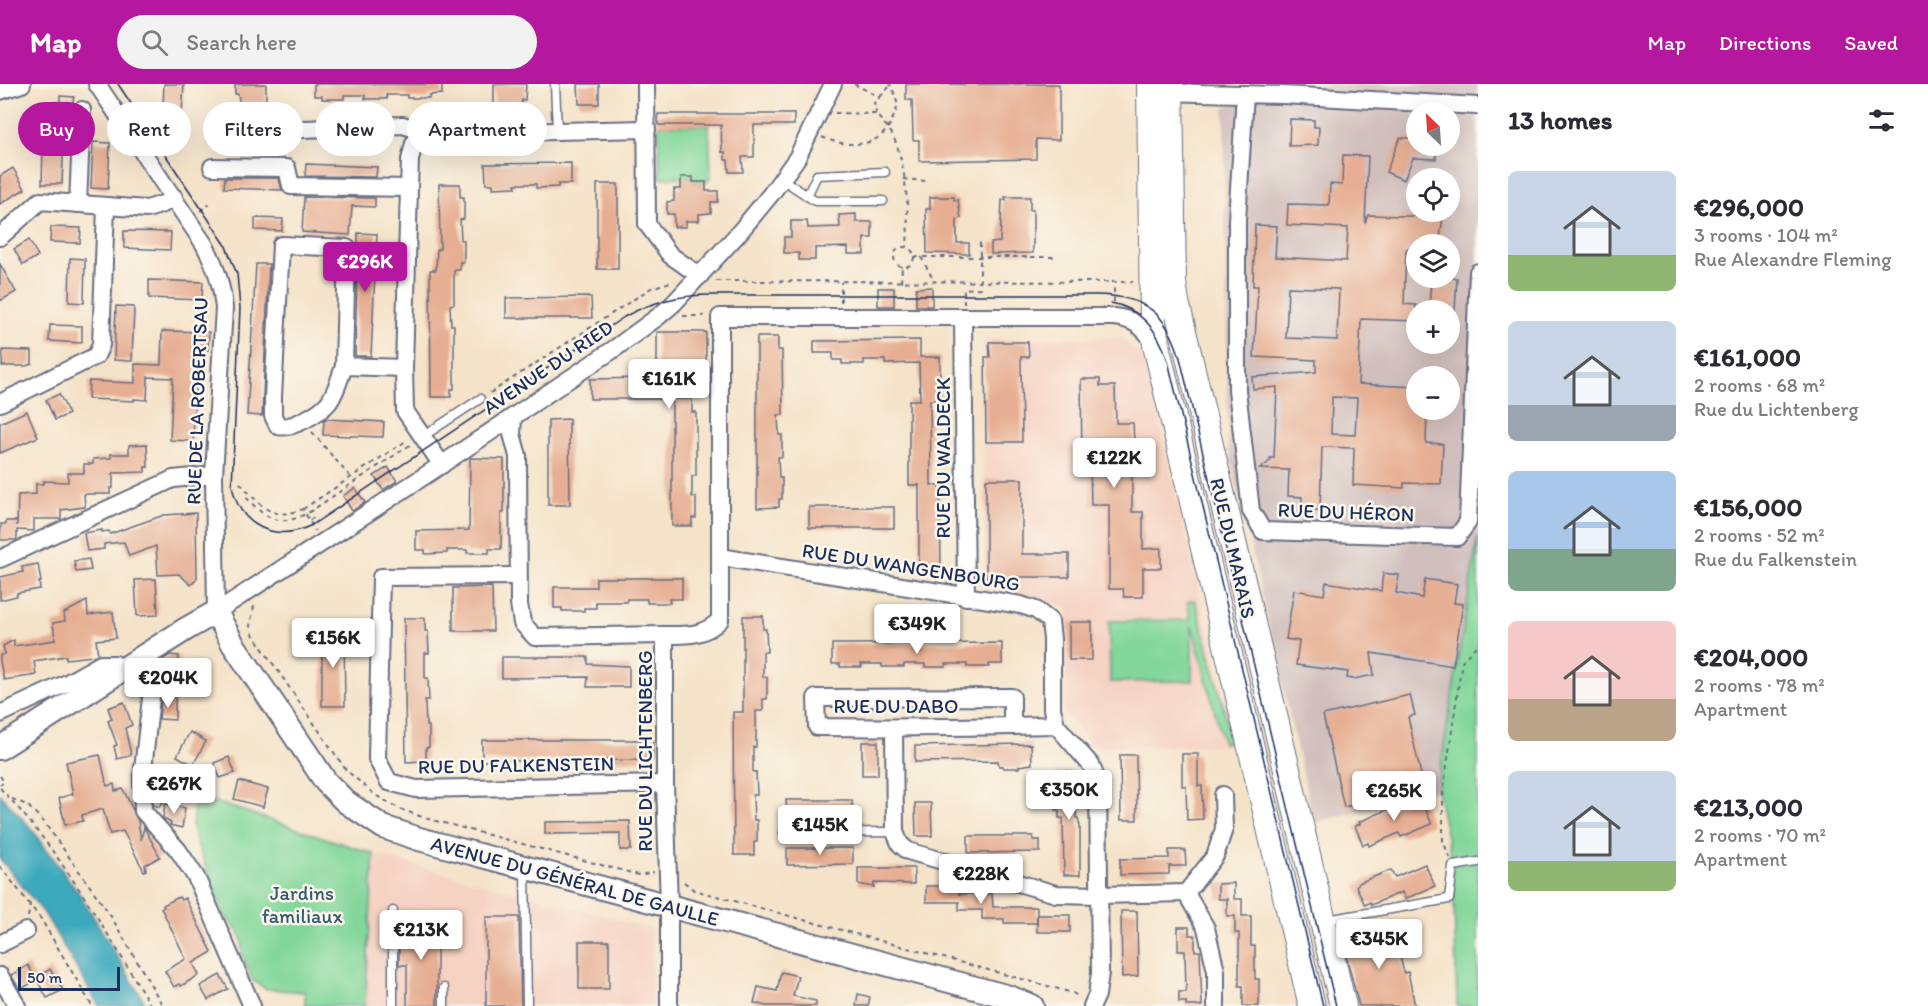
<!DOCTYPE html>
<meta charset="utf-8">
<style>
:root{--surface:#fff;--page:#f2f2f3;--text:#2b2b33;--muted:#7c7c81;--accent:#b5179e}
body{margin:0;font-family:Itim,sans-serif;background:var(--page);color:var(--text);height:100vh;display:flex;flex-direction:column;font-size:22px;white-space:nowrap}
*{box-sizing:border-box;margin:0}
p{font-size:20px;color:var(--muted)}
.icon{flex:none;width:33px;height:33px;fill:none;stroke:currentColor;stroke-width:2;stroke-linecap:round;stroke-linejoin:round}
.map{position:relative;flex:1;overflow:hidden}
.drawer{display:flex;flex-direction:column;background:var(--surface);width:450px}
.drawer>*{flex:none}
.hud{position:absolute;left:18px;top:18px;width:570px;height:54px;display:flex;gap:12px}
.needle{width:39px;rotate:335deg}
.controls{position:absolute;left:1406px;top:18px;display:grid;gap:12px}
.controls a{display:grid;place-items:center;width:54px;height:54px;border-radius:50%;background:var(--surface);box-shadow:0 6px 24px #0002;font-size:30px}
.scale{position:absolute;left:18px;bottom:15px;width:102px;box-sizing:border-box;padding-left:6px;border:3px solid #1b2f5e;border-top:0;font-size:16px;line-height:21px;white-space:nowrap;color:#1b2f5e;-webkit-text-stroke:4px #fbf7ec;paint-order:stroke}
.price{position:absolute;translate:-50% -51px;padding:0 14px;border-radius:6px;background:#fff;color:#222;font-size:20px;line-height:39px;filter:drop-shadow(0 2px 3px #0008)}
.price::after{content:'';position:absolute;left:50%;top:36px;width:18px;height:14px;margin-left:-9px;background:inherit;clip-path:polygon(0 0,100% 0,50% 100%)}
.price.active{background:var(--accent);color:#fff}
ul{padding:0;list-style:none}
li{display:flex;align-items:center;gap:18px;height:150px;padding:0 30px}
li span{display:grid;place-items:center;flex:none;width:168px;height:120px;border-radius:9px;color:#555}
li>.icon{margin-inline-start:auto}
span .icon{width:72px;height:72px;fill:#fffc;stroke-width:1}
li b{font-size:26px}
h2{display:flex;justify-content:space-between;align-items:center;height:72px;padding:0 30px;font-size:26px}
.chip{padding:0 21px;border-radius:27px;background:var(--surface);box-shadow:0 6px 24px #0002;font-size:21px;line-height:54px}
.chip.active{background:var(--accent);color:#fff}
header{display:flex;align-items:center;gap:36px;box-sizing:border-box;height:84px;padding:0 30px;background:var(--accent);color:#fff}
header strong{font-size:28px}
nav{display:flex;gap:33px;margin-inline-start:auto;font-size:21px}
.search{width:420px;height:54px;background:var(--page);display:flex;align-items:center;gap:15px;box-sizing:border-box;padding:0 21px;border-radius:33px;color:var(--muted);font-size:22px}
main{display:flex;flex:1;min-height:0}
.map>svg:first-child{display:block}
.built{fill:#f5d2c2}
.industrial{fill:#d1bfbd;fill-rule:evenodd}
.green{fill:#82d79a;stroke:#4e837c;stroke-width:1.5}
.water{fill:#3da9bc;stroke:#2c6c8d;stroke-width:1.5}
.building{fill:#e6ae92;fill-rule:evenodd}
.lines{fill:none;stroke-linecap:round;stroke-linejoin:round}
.lane-casing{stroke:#676e83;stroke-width:11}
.street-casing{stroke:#676e83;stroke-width:20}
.secondary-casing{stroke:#676e83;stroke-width:26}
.primary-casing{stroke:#676e83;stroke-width:28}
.path{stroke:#676e83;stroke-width:2;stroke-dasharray:4.5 4.5;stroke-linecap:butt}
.lane{stroke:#fff;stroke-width:8}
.street{stroke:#fff;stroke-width:16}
.secondary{stroke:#fff;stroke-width:22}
.primary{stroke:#fff;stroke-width:26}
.tram{stroke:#1b2f5e;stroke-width:1.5}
.labels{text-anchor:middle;stroke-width:5;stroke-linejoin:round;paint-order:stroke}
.street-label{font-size:20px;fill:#1b2f5e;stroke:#fbf7ec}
.park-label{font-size:20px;fill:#35596d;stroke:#fbf7ec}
</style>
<header>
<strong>Map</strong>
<div class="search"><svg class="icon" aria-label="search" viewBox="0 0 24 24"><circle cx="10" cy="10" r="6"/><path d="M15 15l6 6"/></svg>Search here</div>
<nav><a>Map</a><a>Directions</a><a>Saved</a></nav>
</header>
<main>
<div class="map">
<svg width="1478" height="922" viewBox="0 0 1478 922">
<rect width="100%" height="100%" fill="#fbf7ec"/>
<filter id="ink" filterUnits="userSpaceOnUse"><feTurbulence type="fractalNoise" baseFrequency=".0167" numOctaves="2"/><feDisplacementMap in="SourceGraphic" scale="12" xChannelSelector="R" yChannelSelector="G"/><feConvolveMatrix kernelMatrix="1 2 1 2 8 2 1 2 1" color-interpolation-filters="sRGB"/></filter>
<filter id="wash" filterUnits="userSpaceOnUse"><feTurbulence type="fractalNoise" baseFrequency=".008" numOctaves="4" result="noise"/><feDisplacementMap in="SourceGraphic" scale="24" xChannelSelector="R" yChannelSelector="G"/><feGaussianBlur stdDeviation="1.35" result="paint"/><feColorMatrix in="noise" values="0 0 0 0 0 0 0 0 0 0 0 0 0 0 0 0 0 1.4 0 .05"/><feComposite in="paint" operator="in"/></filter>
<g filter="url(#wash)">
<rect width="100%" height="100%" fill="#f5e3c9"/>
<g class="built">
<path d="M1121,254L1143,272L1236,662H1094L1064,629L1068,523L1009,509L984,495L983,255Z"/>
<path d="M374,770L651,845L652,922H365Z"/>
</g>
<path class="industrial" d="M1301,0H1478V453L1437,706L1314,739L1228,361L1224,23ZM1416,28H1449V62H1416ZM1416,94H1449V128H1416ZM1416,160H1449V194H1416ZM1416,226H1449V260H1416ZM1416,292H1449V326H1416Z"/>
<g class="green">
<path d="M658,41H709L711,93L706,98H693L692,93L660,94Z"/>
<path d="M1478,453V922H1457L1453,782L1437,706Z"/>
<path d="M1195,516L1232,656L1223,659L1192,541V597L1110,598L1109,537L1191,536L1187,518Z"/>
<path d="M195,711L374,770L365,922H305V908L266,905L252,896L242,870V856L238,847L224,830L194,752L192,743Z"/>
</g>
<path class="water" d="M0,710L31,744L81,812L147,922H99L44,829L0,775Z"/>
<g id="blocks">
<g class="building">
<path d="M164,0H184L181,45L162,44Z"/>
<path d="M235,0H266V22H240L238,10H235Z"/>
<path d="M314,0H442V10L429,11V14H407V11H386L387,15H365V11H344V15H322V12H314Z"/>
<path d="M494,0H526L525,16H522L520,26H494Z"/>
<path d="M578,0H599V20H579Z"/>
<path d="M906,0H1059V56L1036,55V75L919,77V56H913L912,16H906Z"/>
<path d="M60,12L74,13L71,28L65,27L62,100H42L44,24L54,25V18H60Z"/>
<path d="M658,30H794V41H754V73H742L743,88H729L728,76H725V68H722L721,41H658Z"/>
<path d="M1290,35L1314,36V43H1319L1318,61L1289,62Z"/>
<rect x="208" y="46" width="59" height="11"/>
<path d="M1400,54H1416V62H1437L1436,75L1413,74L1404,96L1386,88Z"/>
<path d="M93,58L110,59L108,105L91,104Z"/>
<path d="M1343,71L1368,72L1365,139L1368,131L1443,133L1439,160H1416V164H1408L1406,166L1404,220L1416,221V237L1361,235L1358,300L1416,303V326H1427L1426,359L1443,360L1441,400L1404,399V404L1353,401L1354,364L1322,363L1320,426H1302V413L1288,412L1289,386L1260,385L1270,377V374H1274L1277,303L1253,305L1252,293L1316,288V276L1254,273L1258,202H1253L1255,141L1277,142L1275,173L1346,177L1348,144L1287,141L1288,120L1329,121L1330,100L1342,101ZM1288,203L1339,205L1337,256L1286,254ZM1332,313L1357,314L1355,351L1331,350Z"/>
<path d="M571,79V100H558V103L536,104V100H515L516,103L493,104V100H486L485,80Z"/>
<path d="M306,80L377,83L376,93L305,92Z"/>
<path d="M13,84L25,105L0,120V92Z"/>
<path d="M681,93H693V98H706V107H718V118H711V129L699,130V137H686V143H674V130H667V118L674,117V105H681Z"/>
<path d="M225,94H279L282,106L224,104Z"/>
<path d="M439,100H460V113H464V135L460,136L461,156H464V178H460V186H454V220L450,221L451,241H454V305H451V313H431L430,186H436L437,165H440Z"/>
<rect x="597" y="100" width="21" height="85"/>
<path d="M304,113L375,114V123L352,122L350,151L302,148Z"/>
<path d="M930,113H954V116H958L961,134L957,135V159H969V170L927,169L926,125H930Z"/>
<path d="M1005,113H1030V126H1033V169L991,170V159L1000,158L1002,116H1006Z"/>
<path d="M856,130V138H872V154H864V170H848V163L815,164V176H799V169H784V153H791V137H807L808,144L840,143L839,131Z"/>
<path d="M255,134L283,135L282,147L255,146Z"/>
<path d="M51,143L81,144L80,159L50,158Z"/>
<path d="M124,147L171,148L170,166L124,164Z"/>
<path d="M358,149L377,150L371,272H355Z"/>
<path d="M29,156L38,172L23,181L14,165Z"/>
<path d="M70,174L85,175L84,219L69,218Z"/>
<path d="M0,180L16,208L0,217Z"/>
<path d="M256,180H269L262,332L247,331Z"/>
<path d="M1431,194H1457L1455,226H1429Z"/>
<path d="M149,196L203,198L202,216L149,214Z"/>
<path d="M932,203V222H916V204Z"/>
<rect x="878" y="204" width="16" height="18"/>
<path d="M591,213L592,234H506V214Z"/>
<path d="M116,222L134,223L132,277L114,276Z"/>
<path d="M50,241L82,242V259L49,257Z"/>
<path d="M162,247L209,248L208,266H197L193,357L170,356L173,294L148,293L147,316L134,315V317L88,315L89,297L135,299V280L161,281Z"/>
<path d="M657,248H706V285H675V315H692V328H696V392H692V413H696V434H692V442H672V315H590V295L648,294V292H657Z"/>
<path d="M757,253H778V266H782L783,331H778L779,351H782V373H778L779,394H782V415H779V423L757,424Z"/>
<path d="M920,256V273H940V316H930L931,401H940L941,486H919V401H909V316H920L919,279L885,280V276H864V280H842V276H833V269H814V257Z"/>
<path d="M989,258H1028L1029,273H1021L1022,358H986L985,273H990Z"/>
<path d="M3,266L32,267V280L26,282H2Z"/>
<path d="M1081,295H1100V302H1115L1116,339H1133L1134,358H1115L1116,387H1132V428H1143V465L1161,464V484H1143V513H1124L1123,505H1109V421H1091L1090,379H1082Z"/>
<path d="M59,310L69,330L55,336L46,316Z"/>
<path d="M27,327L38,353L0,369V339Z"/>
<path d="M326,335L384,338L383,353L323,351L324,336Z"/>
<path d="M569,335L570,421H548V336Z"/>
<path d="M147,360L148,383H145V388L113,389V404H110V410H84L85,423L61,426V435H34V447L17,446V456H0L1,440H6V437H17V442L18,411L36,410V400H43V397L68,398V389H84V380H93V375L111,374V370H129V361Z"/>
<path d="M470,374L504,375V429H501V465H489V469H467V466H447V469L425,470V466H416V447L469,446Z"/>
<path d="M388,383L397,397L383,406L374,392Z"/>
<path d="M986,395H1022V470H1069V493H986Z"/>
<path d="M355,404L365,418L352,427L343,412Z"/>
<rect x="809" y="423" width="85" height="21"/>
<path d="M196,429L197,494L191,501L179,490L158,491L156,462L129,472L124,458L104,460V465L87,467L84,449L102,446V448L109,447L110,450L164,431Z"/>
<path d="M89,475L91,486L76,488L74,477Z"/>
<path d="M38,480L41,498H39L40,505L17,509V512L0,516V493L23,488L22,483Z"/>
<path d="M1383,489L1399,491L1396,509L1422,514L1425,495L1457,500L1454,519L1463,520L1453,582L1371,569L1374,591L1354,595L1347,594L1348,588L1296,581L1299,557L1286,555L1294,506L1324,511L1326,498L1381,507Z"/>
<path d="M596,494H682V515H669L670,519H647V515H627V518H596V524H584V527H562V524H554V503H596Z"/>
<path d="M156,495L158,531L137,532L135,496Z"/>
<path d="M492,503L493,547H453V504Z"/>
<path d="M87,517L88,531L113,528L116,554L96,556L98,570L93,572L66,575V572L34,577L36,591L4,596L0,578V571L5,570L3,562L14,556V562L55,556L53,539L65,537L64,529Z"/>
<path d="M743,532H763V545H766L767,568H763V593H767V615H763V627H756V663H753V688H756L757,711H753L754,736H757V758H754V771H734L733,628H743Z"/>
<path d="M404,534H425V547H428L429,569H425V594H428L429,616H425L426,642H429V663L426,664V677L406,678Z"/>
<rect x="1069" y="538" width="23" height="38"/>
<path d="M322,548H344L345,622H322Z"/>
<path d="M1002,559V580H989V583H967V580H946V583H925V580H904V583H882V580H861L862,583H840V580H832V560Z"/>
<path d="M170,571L179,572L177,592L162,590L164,575Z"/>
<path d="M502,573H588V580L629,582V603H587L588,593L502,594Z"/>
<path d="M175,611V636L159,635L161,618H165V612Z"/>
<path d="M1410,611L1415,631L1408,633L1424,704L1344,723L1323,631Z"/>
<path d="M124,618L132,641L125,644L131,671L117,675L114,662L117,661L108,637L112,635L108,624Z"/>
<path d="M190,648L206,657L193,681L177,672Z"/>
<path d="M482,656H653V676L482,677Z"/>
<rect x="862" y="658" width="16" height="33"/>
<path d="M1031,660L1032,680L1019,682V684H1003V682H999L998,677L915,678V662Z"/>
<path d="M1182,670H1198V702H1202L1203,735L1187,736L1186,702H1182Z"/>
<path d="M100,671L107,702L114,700L115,707L123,705L138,737L141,756L144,743L160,773L145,781L146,786L144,787L123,747L110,750L103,725L82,731L83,737L65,741L59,714L73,710L66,678Z"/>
<path d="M1120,671H1136L1137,736H1121Z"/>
<path d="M229,673L235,689L220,694L214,679Z"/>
<path d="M156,686L174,697L173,705L159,723L153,721V702Z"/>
<path d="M1059,687H1071V693H1076V734H1078L1080,742V791H1064L1063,734H1059V726H1056V688Z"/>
<path d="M239,697L268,705L263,723L234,715Z"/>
<path d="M1419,712L1432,740L1401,753L1399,749L1369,762L1368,759L1363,761L1355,742L1360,740L1359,738Z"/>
<path d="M786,716H852V732H787Z"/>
<path d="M915,719H931L932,752H916Z"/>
<path d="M165,720L185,724L182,744L170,741L171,739L163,734Z"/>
<path d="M630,737L631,766H620V749L545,750V738Z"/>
<path d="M968,752H1033V756H1040V768L968,769Z"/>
<path d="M787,764H853V780L787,781Z"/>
<path d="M1169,766H1185L1186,782H1169V790L1120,791V775L1169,774Z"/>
<path d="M1425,780L1435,802L1405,815L1402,808L1371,821L1370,818L1365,821L1356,802L1361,798L1391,786L1395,793Z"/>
<path d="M858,784H914V800L874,799V803L858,800Z"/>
<path d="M1234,799V815H1242V832H1251V862H1255V895H1259V922H1243V902H1239V849H1235V832H1227V815H1229H1218V800Z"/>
<path d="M926,802H959V810H992L993,823H1037V839H1004V835H982V826H959V818H926Z"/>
<path d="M179,813L181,816L185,814L212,868L193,879L199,891L181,902L179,900L174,903L165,887L186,875L161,824L164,823L163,821Z"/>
<path d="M1121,827H1137L1138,892L1122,893Z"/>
<rect x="1037" y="831" width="33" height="17"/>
<path d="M407,833H437V922H407V881H399V859H407Z"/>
<path d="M486,833H519L521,922H486Z"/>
<path d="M1392,840L1404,889L1408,888L1415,922H1359L1343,859L1367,854L1365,846Z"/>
<path d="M1178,843H1189V851H1195V867H1200L1202,922H1186V918H1179V908H1186L1185,867H1178Z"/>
<rect x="579" y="857" width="30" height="48"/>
<path d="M28,881L36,896L20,906L11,891Z"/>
<path d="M50,885L63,906L47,914L36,894Z"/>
<path d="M781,888L798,892L793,912L816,917V922H766L754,919L758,903L777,907Z"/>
<path d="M220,891L228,905L208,916L200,902Z"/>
<path d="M858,910L870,913L868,922H856Z"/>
</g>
</g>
</g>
<g filter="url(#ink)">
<use href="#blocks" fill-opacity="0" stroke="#676e83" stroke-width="1.5"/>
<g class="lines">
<g class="lane-casing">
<g id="lane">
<path d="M555,0L557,47"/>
<path d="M782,95L815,117H883"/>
<path d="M807,112L817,91L885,88"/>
<path d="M422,353L480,315"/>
<path d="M784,749L895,748"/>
<path d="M525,784L527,922"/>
<path d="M1327,836L1449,815L1453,782L1478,778"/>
<path d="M393,922V827"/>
<path d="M444,922V904"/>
</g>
</g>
<g class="street-casing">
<g id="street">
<path d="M97,0L204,160C216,181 222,200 224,224L214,391L216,528"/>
<path d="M646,0L647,140L670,171L700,192"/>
<path d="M0,7L22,0"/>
<path d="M1160,8L1283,11L1478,22"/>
<path d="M1245,10L1237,136V306L1251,427L1263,447L1457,453L1468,438L1478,188"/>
<path d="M279,46L403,41L430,50"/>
<path d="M212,83L287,84L291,102L409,104"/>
<path d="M78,120L82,26"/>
<path d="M0,153L40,117L147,125L163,120L174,113"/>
<path d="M963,234L966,513"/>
<path d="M344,282L347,164L281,161L273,313V332L278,342C291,346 320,329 329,318C336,308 340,294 344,282L404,284"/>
<path d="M0,319L96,272L101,261L106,122"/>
<path d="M513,333L512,350L518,372L519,520L522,539L535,553L665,551"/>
<path d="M442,381L405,327L404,284L409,104L410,76L414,59L430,50L647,45"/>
<path d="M720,473L1021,521L1036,526L1050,537L1052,555V625L1056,641L1091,681L1098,699L1100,889L1097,911L1092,922"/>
<path d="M0,475L173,395L214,391"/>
<path d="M518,492L381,493L377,675L389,698L416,705L665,700"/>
<path d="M216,528L432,387L614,265L659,232L673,220L738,150L771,110L797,74L833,0"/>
<path d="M140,576L147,587L152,605L142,694L143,727L178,766L196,793L252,922"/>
<path d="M0,630L69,598L101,580H115L122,587"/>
<path d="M1012,642V613L816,614L817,643C896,644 976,643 1056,641"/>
<path d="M894,644L895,748L900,760L908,767L1056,810L1099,811L1186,809"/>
<path d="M0,860L26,847"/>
<path d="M0,892L17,922"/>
<path d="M669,922V822L665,700V551C687,551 704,552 720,536V233H1114C1133,235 1143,242 1154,258"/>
<path d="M1216,922V887L1206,844L1186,809L1215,772L1224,745L1223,711"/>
</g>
</g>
<g class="secondary-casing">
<path id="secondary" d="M0,664L186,545L216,528L233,560L326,698L346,718L383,743L419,755L1009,913L1032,922"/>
</g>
<g class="primary-casing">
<g id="primary">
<path d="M1150,0L1153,237L1156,261L1312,922"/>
<path d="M1170,0L1173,198L1176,218L1343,922"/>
</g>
</g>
<g class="path">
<path d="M854,0L880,13L874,19L876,29"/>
<path d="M880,13L890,2"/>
<path d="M835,29L876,30C881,37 889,44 893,52C907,82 909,131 907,163"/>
<path d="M822,53C846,64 881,65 892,36C893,33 897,27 897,23C898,16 893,6 890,0"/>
<path d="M903,95L926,97"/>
<path d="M200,127L210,120"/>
<circle cx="904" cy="173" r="10"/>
<path d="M914,173H1054"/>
<path d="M921,173L934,197"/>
<path d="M716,197L1133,198"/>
<path d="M901,198L902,183"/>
<path d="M841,218V198"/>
<path d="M1114,218V200"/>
<path d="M964,220V205L980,204V157"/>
<path d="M683,232H704"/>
<path d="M490,309L651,204L674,197"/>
<path d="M312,348L351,394"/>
<path d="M240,399C261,421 270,438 303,425L315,447"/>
<path d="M246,413C267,437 282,444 311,427L410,361"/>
<path d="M303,425L406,357"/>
<path d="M310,436L317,431"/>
<path d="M254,522L250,542L254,552L346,686L375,711L400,725L425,734L639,791L654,788"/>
<path d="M0,692L4,698L0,701"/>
<path d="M0,704C62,769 105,846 151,922"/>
<path d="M12,715L27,721L44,738L109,829L163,922"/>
<path d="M1450,774L1443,757V709L1462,577L1478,560"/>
<path d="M0,782L41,835L92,922"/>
<path d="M684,798L694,806L1073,909L1080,914"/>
<path d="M28,833L30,821"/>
</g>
<use href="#lane" class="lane"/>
<use href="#street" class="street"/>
<use href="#secondary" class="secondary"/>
<use href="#primary" class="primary"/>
<g class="tram">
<path d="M118,0L225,160L237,190L240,224L232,401C239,443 275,459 312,441L624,233C652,217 679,211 711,211H1099C1146,213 1167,229 1180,274L1336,922"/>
<path d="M1111,219C1143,225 1159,248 1168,277L1323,922"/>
</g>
</g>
</g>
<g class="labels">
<g class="street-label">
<text transform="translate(548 283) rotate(-34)" y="7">AVENUE DU RIED</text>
<text transform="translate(197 317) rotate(-88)" y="7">RUE DE LA ROBERTSAU</text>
<text transform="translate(943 374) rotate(-90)" y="7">RUE DU WALDECK</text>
<text transform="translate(1346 428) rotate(2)" y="7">RUE DU HÉRON</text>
<text transform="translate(1233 464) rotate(77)" y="7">RUE DU MARAIS</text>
<text transform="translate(911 483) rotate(9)" y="7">RUE DU WANGENBOURG</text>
<text x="896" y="629">RUE DU DABO</text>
<text transform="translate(645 667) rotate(-90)" y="7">RUE DU LICHTENBERG</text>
<text transform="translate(516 681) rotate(-1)" y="7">RUE DU FALKENSTEIN</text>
<text transform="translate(575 797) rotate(15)" y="7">AVENUE DU GÉNÉRAL DE GAULLE</text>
</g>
<g class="park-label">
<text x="302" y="816">Jardins<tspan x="302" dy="23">familiaux</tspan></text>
</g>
</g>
</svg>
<div class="controls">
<a><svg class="needle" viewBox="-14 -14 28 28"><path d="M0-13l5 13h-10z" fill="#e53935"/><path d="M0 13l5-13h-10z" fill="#7c7c81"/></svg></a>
<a><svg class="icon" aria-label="locate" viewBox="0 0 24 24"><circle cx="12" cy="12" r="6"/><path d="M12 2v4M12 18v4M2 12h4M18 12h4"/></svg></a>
<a><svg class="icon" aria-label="layers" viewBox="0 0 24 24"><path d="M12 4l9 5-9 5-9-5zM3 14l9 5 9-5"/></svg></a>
<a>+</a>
<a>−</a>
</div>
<div class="scale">50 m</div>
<b class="price active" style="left:365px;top:209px">€296K</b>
<b class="price" style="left:669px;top:326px">€161K</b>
<b class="price" style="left:1114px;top:405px">€122K</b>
<b class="price" style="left:917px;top:571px">€349K</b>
<b class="price" style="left:333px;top:585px">€156K</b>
<b class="price" style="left:168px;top:625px">€204K</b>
<b class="price" style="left:174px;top:731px">€267K</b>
<b class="price" style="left:1069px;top:737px">€350K</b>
<b class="price" style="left:1394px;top:738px">€265K</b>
<b class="price" style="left:820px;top:772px">€145K</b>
<b class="price" style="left:981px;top:821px">€228K</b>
<b class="price" style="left:421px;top:877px">€213K</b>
<b class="price" style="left:1379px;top:886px">€345K</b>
<div class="hud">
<a class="chip active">Buy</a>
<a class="chip">Rent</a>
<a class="chip">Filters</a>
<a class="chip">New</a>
<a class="chip">Apartment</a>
</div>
</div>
<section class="drawer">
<h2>13 homes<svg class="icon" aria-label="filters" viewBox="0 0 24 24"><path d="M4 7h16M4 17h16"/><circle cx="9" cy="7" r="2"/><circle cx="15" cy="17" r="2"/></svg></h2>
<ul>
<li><span style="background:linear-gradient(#c9d6e8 70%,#8fb573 0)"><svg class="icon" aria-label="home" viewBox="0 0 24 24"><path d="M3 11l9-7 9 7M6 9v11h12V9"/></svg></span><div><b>€296,000</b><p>3 rooms · 104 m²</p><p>Rue Alexandre Fleming</p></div></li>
<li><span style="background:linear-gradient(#c9d6e8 70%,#9aa5b1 0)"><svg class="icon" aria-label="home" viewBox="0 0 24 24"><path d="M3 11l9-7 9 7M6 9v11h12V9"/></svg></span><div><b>€161,000</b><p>2 rooms · 68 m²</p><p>Rue du Lichtenberg</p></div></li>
<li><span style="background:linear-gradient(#a9c7e8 65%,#7fa58c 0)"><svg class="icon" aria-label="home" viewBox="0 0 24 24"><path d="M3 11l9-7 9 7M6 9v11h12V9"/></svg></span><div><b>€156,000</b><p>2 rooms · 52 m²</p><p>Rue du Falkenstein</p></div></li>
<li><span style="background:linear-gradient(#f6c9c9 65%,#b9a48a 0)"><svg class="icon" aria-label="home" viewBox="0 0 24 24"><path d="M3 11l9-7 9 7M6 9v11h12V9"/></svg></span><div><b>€204,000</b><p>2 rooms · 78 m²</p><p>Apartment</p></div></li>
<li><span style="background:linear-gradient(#c9d6e8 75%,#8fb573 0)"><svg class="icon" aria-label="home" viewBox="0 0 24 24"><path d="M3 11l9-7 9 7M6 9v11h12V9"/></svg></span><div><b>€213,000</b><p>2 rooms · 70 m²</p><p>Apartment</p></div></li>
</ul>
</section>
</main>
